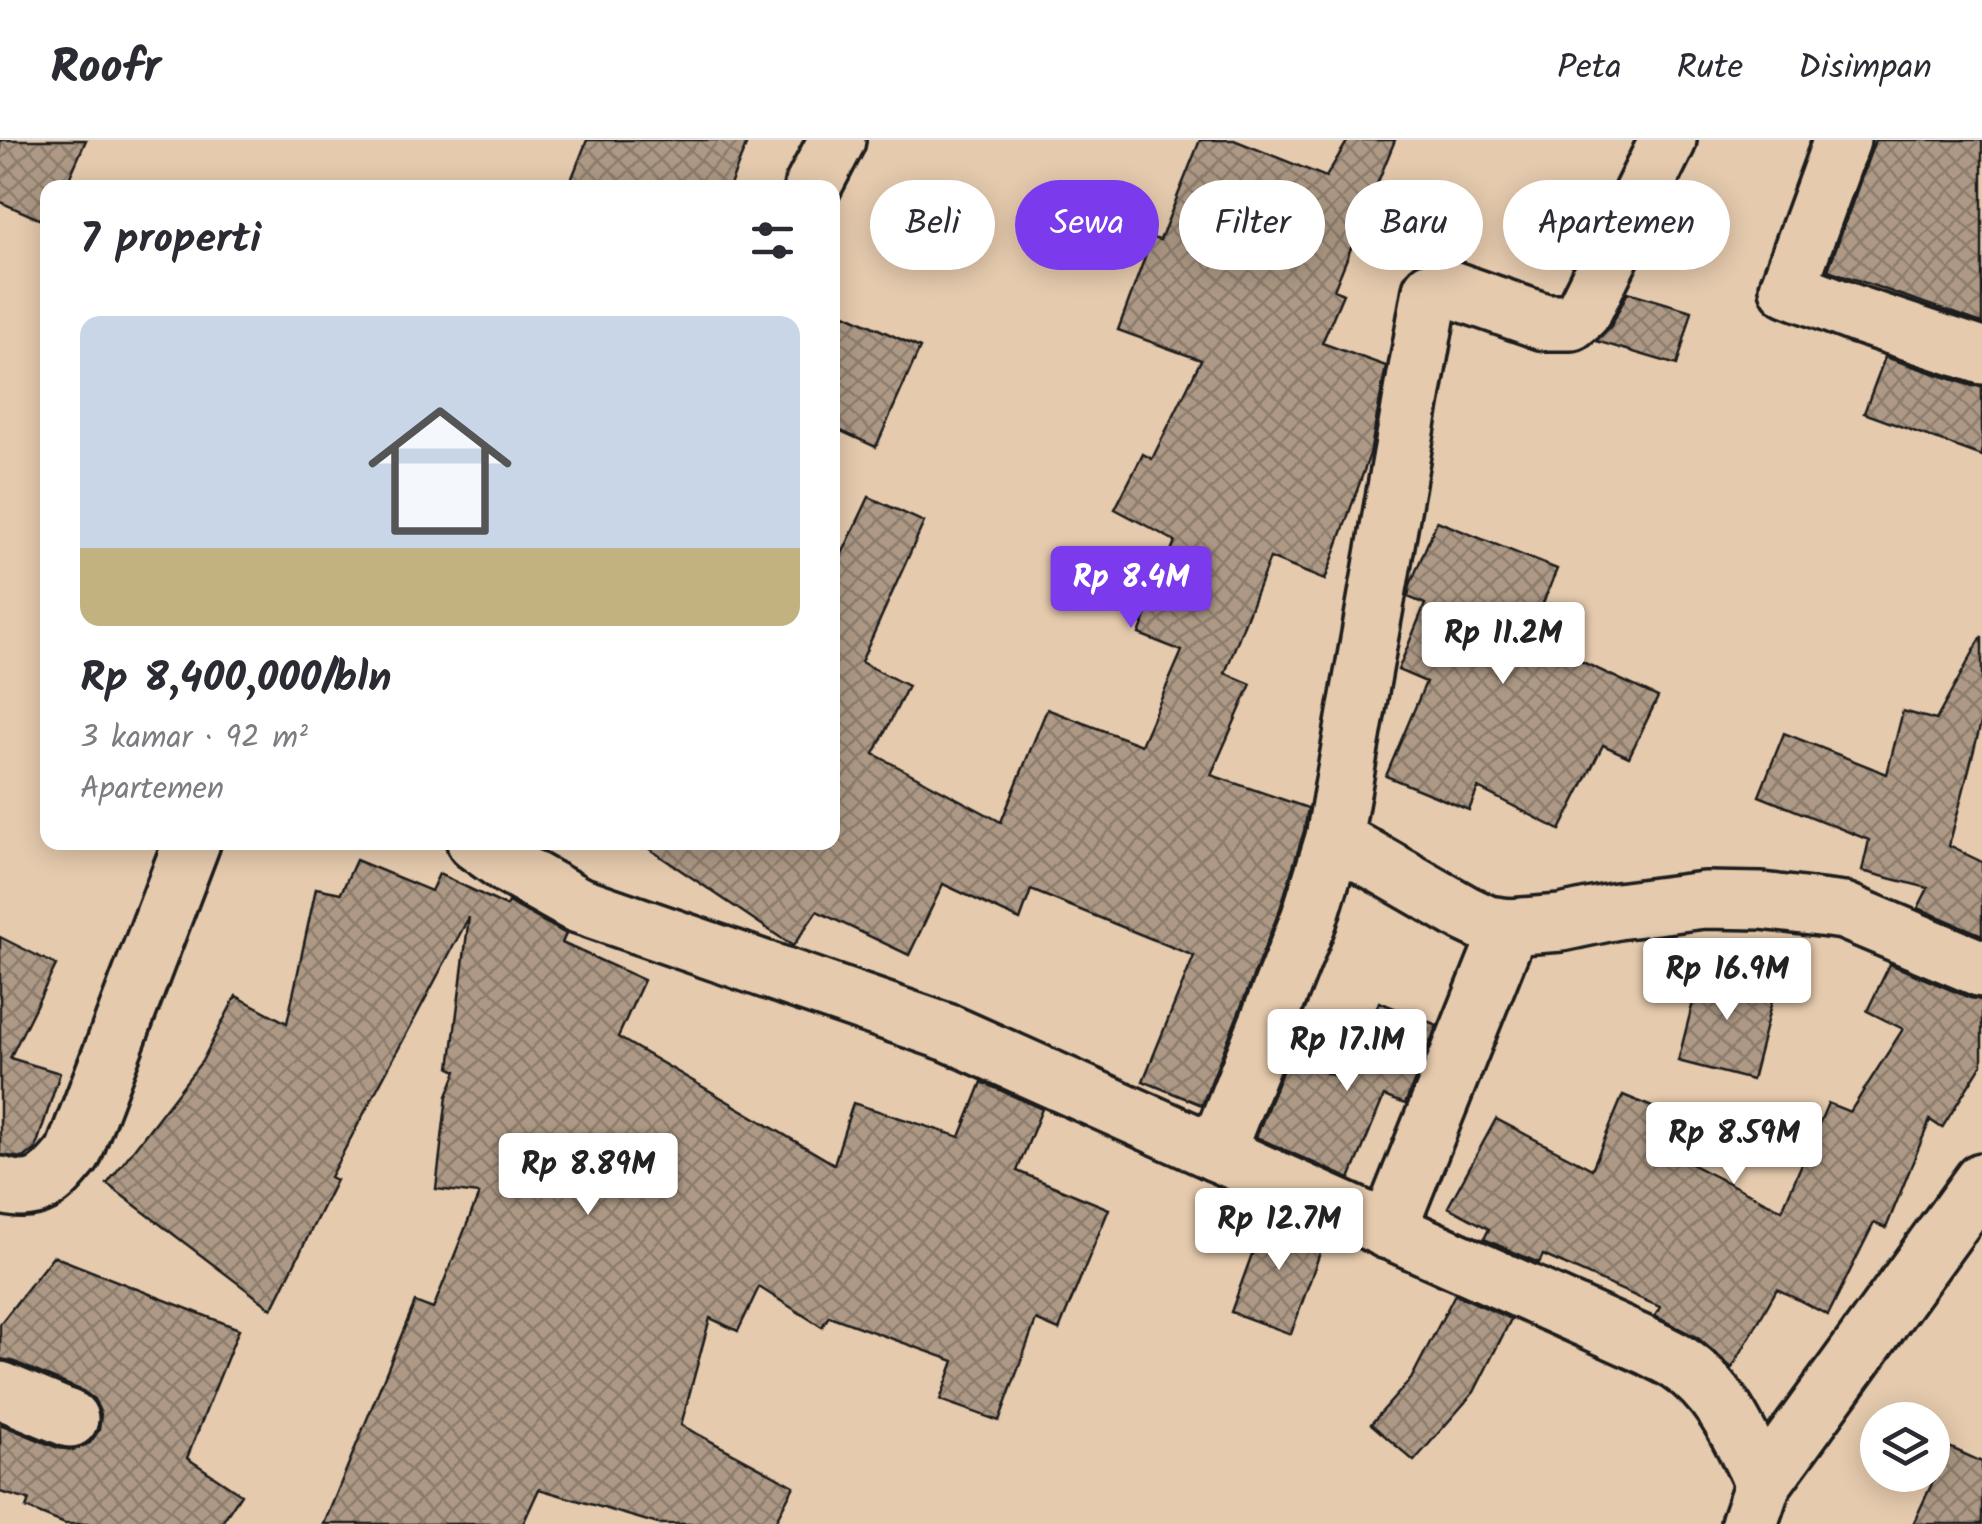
<!DOCTYPE html>
<html lang="id">
<meta charset="utf-8">
<style>
:root{--surface:#fff;--page:#f2f2f3;--text:#2b2b33;--muted:#7c7c81;--line:#e1e1e2;--accent:#7c3aed}
body{margin:0;font-family:Kalam,sans-serif;background:var(--page);color:var(--text);height:100vh;display:flex;flex-direction:column;font-size:38px;white-space:nowrap}
*{box-sizing:border-box;margin:0}
p{font-size:32px;color:var(--muted)}
.icon{flex:none;width:55px;height:55px;fill:none;stroke:currentColor;stroke-width:2;stroke-linecap:round;stroke-linejoin:round}
.map{position:relative;flex:1;overflow:hidden}
.side{position:absolute;left:40px;top:40px;width:800px;height:670px;display:flex;flex-direction:column;background:var(--surface);border-radius:20px;box-shadow:0 5px 25px #0003}
.side>*{flex:none}
.banner{position:absolute;left:870px;top:40px;width:950px;height:90px;display:flex;gap:20px}
.controls{position:absolute;left:1860px;top:1262px;display:grid;gap:20px}
.controls a{display:grid;place-items:center;width:90px;height:90px;border-radius:50%;background:var(--surface);box-shadow:0 5px 25px #0003;font-size:50px}
.price{position:absolute;translate:-50% -85px;padding:0 22px;border-radius:10px;background:#fff;color:#222;font-size:32px;line-height:65px;filter:drop-shadow(0 2px 5px #0008)}
.price::after{content:'';position:absolute;left:50%;top:60px;width:30px;height:22px;margin-left:-15px;background:inherit;clip-path:polygon(0 0,100% 0,50% 100%)}
.price.selected{background:var(--accent);color:#fff}
ul{padding:0;list-style:none}
li{display:grid;align-content:center;gap:20px;height:530px;padding:0 40px}
li span{display:grid;place-items:center;height:310px;border-radius:20px;color:#555}
li>.icon{margin-inline-start:auto}
span .icon{width:180px;height:180px;fill:#fffc;stroke-width:1}
li b{font-size:42px}
h2{display:flex;justify-content:space-between;align-items:center;height:120px;padding:0 40px;font-size:42px}
.tag{padding:0 35px;border-radius:45px;background:var(--surface);box-shadow:0 5px 25px #0003;font-size:35px;line-height:90px}
.tag.selected{background:var(--accent);color:#fff}
header{display:flex;align-items:center;gap:60px;box-sizing:border-box;height:140px;padding:0 50px;background:var(--surface);border-bottom:2px solid var(--line)}
header strong{font-size:48px}
nav{display:flex;gap:55px;margin-inline-start:auto;font-size:35px}
.map>svg:first-child{display:block}
.building{fill:url(#building-cross-hatch);stroke:#1c1c1c;stroke-width:2.5}
.lines{fill:none;stroke-linecap:round;stroke-linejoin:round}
.street-casing{stroke:#1c1c1c;stroke-width:62}
.street{stroke:#e5caad;stroke-width:55}
</style>
<header>
<strong>Roofr</strong>
<nav><a>Peta</a><a>Rute</a><a>Disimpan</a></nav>
</header>
<div class="map">
<svg width="1982" height="1384" viewBox="0 0 1982 1384">
<defs>
<pattern id="building-cross-hatch" width="8" height="8" patternUnits="userSpaceOnUse" patternTransform="scale(2.5)"><rect width="8" height="8" fill="#ad9985"/><path d="M0 0l8 8M0 8l8-8" fill="none" stroke="#8c7c6c"/></pattern>
</defs>
<rect width="100%" height="100%" fill="#e5caad"/>
<filter id="ink" filterUnits="userSpaceOnUse"><feTurbulence type="fractalNoise" baseFrequency=".01" numOctaves="2"/><feDisplacementMap in="SourceGraphic" scale="20" xChannelSelector="R" yChannelSelector="G"/><feConvolveMatrix kernelMatrix="1 2 1 2 8 2 1 2 1" color-interpolation-filters="sRGB"/></filter>
<g filter="url(#ink)">
<g class="building">
<path d="M0,0H86L65,48H48V83L0,62Z"/>
<path d="M587,0H748L729,48H568Z"/>
<path d="M1200,0H1234L1326,37L1348,0H1395L1334,150L1343,154L1322,203L1386,226L1370,314L1325,440L1270,418L1225,533L1251,544L1211,635L1308,668L1304,691L1280,769L1202,965L1143,941L1194,816L1031,750L1020,780L943,744L909,815L817,771L793,806L639,702H832V435L869,357L924,382L861,522L908,546L874,614L1001,682L1047,569L1141,605L1182,511L1139,494L1175,401L1115,369L1143,314L1152,319L1201,220L1118,190L1152,98L1160,100Z"/>
<path d="M1875,0H1982V183L1828,130Z"/>
<path d="M1628,152L1692,171L1677,225L1596,201L1611,186Z"/>
<path d="M832,168L920,208L876,307L832,287Z"/>
<path d="M1885,217L1972,246H1982V316L1864,273Z"/>
<path d="M1437,381L1557,429L1529,497L1658,557L1629,617L1603,605L1560,690L1478,648L1469,670L1386,636L1426,542L1398,530L1425,464L1408,457L1410,445Z"/>
<path d="M1982,496V579L1949,706L1982,722V795L1918,768L1928,748L1862,731L1869,700L1759,656L1784,593L1887,634L1903,571L1936,580Z"/>
<path d="M356,720L431,751L439,734L506,766L508,762L566,794L562,803L644,840L618,897L834,1024L853,963L960,997L982,942L1042,969L1017,1031L1109,1069L1059,1190L1036,1180L999,1281L940,1260L954,1221L829,1176L822,1187L759,1147L738,1191L710,1178L681,1285L794,1346L774,1384H658L539,1349L523,1384H324L415,1162L433,1169L479,1054L436,1049L447,956L457,931L450,928L469,777L330,1037L336,1040L272,1169L107,1044L202,921L236,856L287,883L316,748L341,753Z"/>
<path d="M0,797L56,825L10,918L60,933L35,1010L23,1018L0,1015Z"/>
<path d="M1890,824L1970,858L1982,860V924L1942,988L1930,980L1886,1088L1874,1083L1828,1175L1777,1149L1732,1228L1698,1198L1655,1176L1660,1167L1543,1115L1539,1123L1484,1099L1489,1089L1448,1067L1496,979L1592,1029L1623,955L1686,981L1673,1015L1782,1070L1828,963L1850,972L1903,889L1867,871Z"/>
<path d="M1702,827L1776,845L1752,940L1678,921Z"/>
<path d="M1379,862L1437,885L1405,964L1384,956L1350,1039L1256,997L1288,917L1347,941Z"/>
<path d="M1268,1070L1326,1096L1291,1194L1231,1172Z"/>
<path d="M53,1116L239,1189L187,1318L241,1354L221,1384H65L26,1368L29,1360L0,1352V1284L58,1308L73,1310L90,1303L99,1290L101,1274L94,1259L83,1251L12,1221L0,1219V1184Z"/>
<path d="M1455,1154L1511,1179L1474,1252L1414,1321L1371,1284L1411,1239Z"/>
<path d="M1949,1307L1982,1322V1384H1913Z"/>
</g>
<g class="lines">
<g class="street-casing">
<g id="street">
<path d="M1668,0L1583,172L1571,182H1545L1445,147L1431,150L1334,698L1464,773L1487,784L1510,787L1561,783L1617,771L1704,760L1762,761L1844,771L1982,829"/>
<path d="M1842,0L1788,148L1858,175L1982,216"/>
<path d="M812,48L837,0"/>
<path d="M475,702L510,727L576,764L949,893L1651,1208C1660,1213 1670,1217 1679,1223C1722,1251 1741,1298 1763,1343"/>
<path d="M1216,1013L1309,779L1334,698"/>
<path d="M0,1045C37,1057 51,1041 73,1014L192,702"/>
<path d="M1388,1091L1510,787"/>
<path d="M0,1250L70,1279"/>
<path d="M1749,1384L1763,1343L1982,1041"/>
</g>
</g>
<use href="#street" class="street"/>
</g>
</g>
</svg>
<div class="controls">
<a><svg class="icon" aria-label="layers" viewBox="0 0 24 24"><path d="M12 4l9 5-9 5-9-5zM3 14l9 5 9-5"/></svg></a>
</div>
<b class="price selected" style="left:1131px;top:491px">Rp 8.4M</b>
<b class="price" style="left:1503px;top:547px">Rp 11.2M</b>
<b class="price" style="left:1727px;top:883px">Rp 16.9M</b>
<b class="price" style="left:1347px;top:954px">Rp 17.1M</b>
<b class="price" style="left:1734px;top:1047px">Rp 8.59M</b>
<b class="price" style="left:588px;top:1078px">Rp 8.89M</b>
<b class="price" style="left:1279px;top:1133px">Rp 12.7M</b>
<div class="banner">
<a class="tag">Beli</a>
<a class="tag selected">Sewa</a>
<a class="tag">Filter</a>
<a class="tag">Baru</a>
<a class="tag">Apartemen</a>
</div>
<section class="side">
<h2>7 properti<svg class="icon" aria-label="filters" viewBox="0 0 24 24"><path d="M4 7h16M4 17h16"/><circle cx="9" cy="7" r="2"/><circle cx="15" cy="17" r="2"/></svg></h2>
<ul>
<li><span style="background:linear-gradient(#c9d6e8 75%,#c2b280 0)"><svg class="icon" aria-label="home" viewBox="0 0 24 24"><path d="M3 11l9-7 9 7M6 9v11h12V9"/></svg></span><div><b>Rp 8,400,000/bln</b><p>3 kamar · 92 m²</p><p>Apartemen</p></div></li>
</ul>
</section>
</div>
